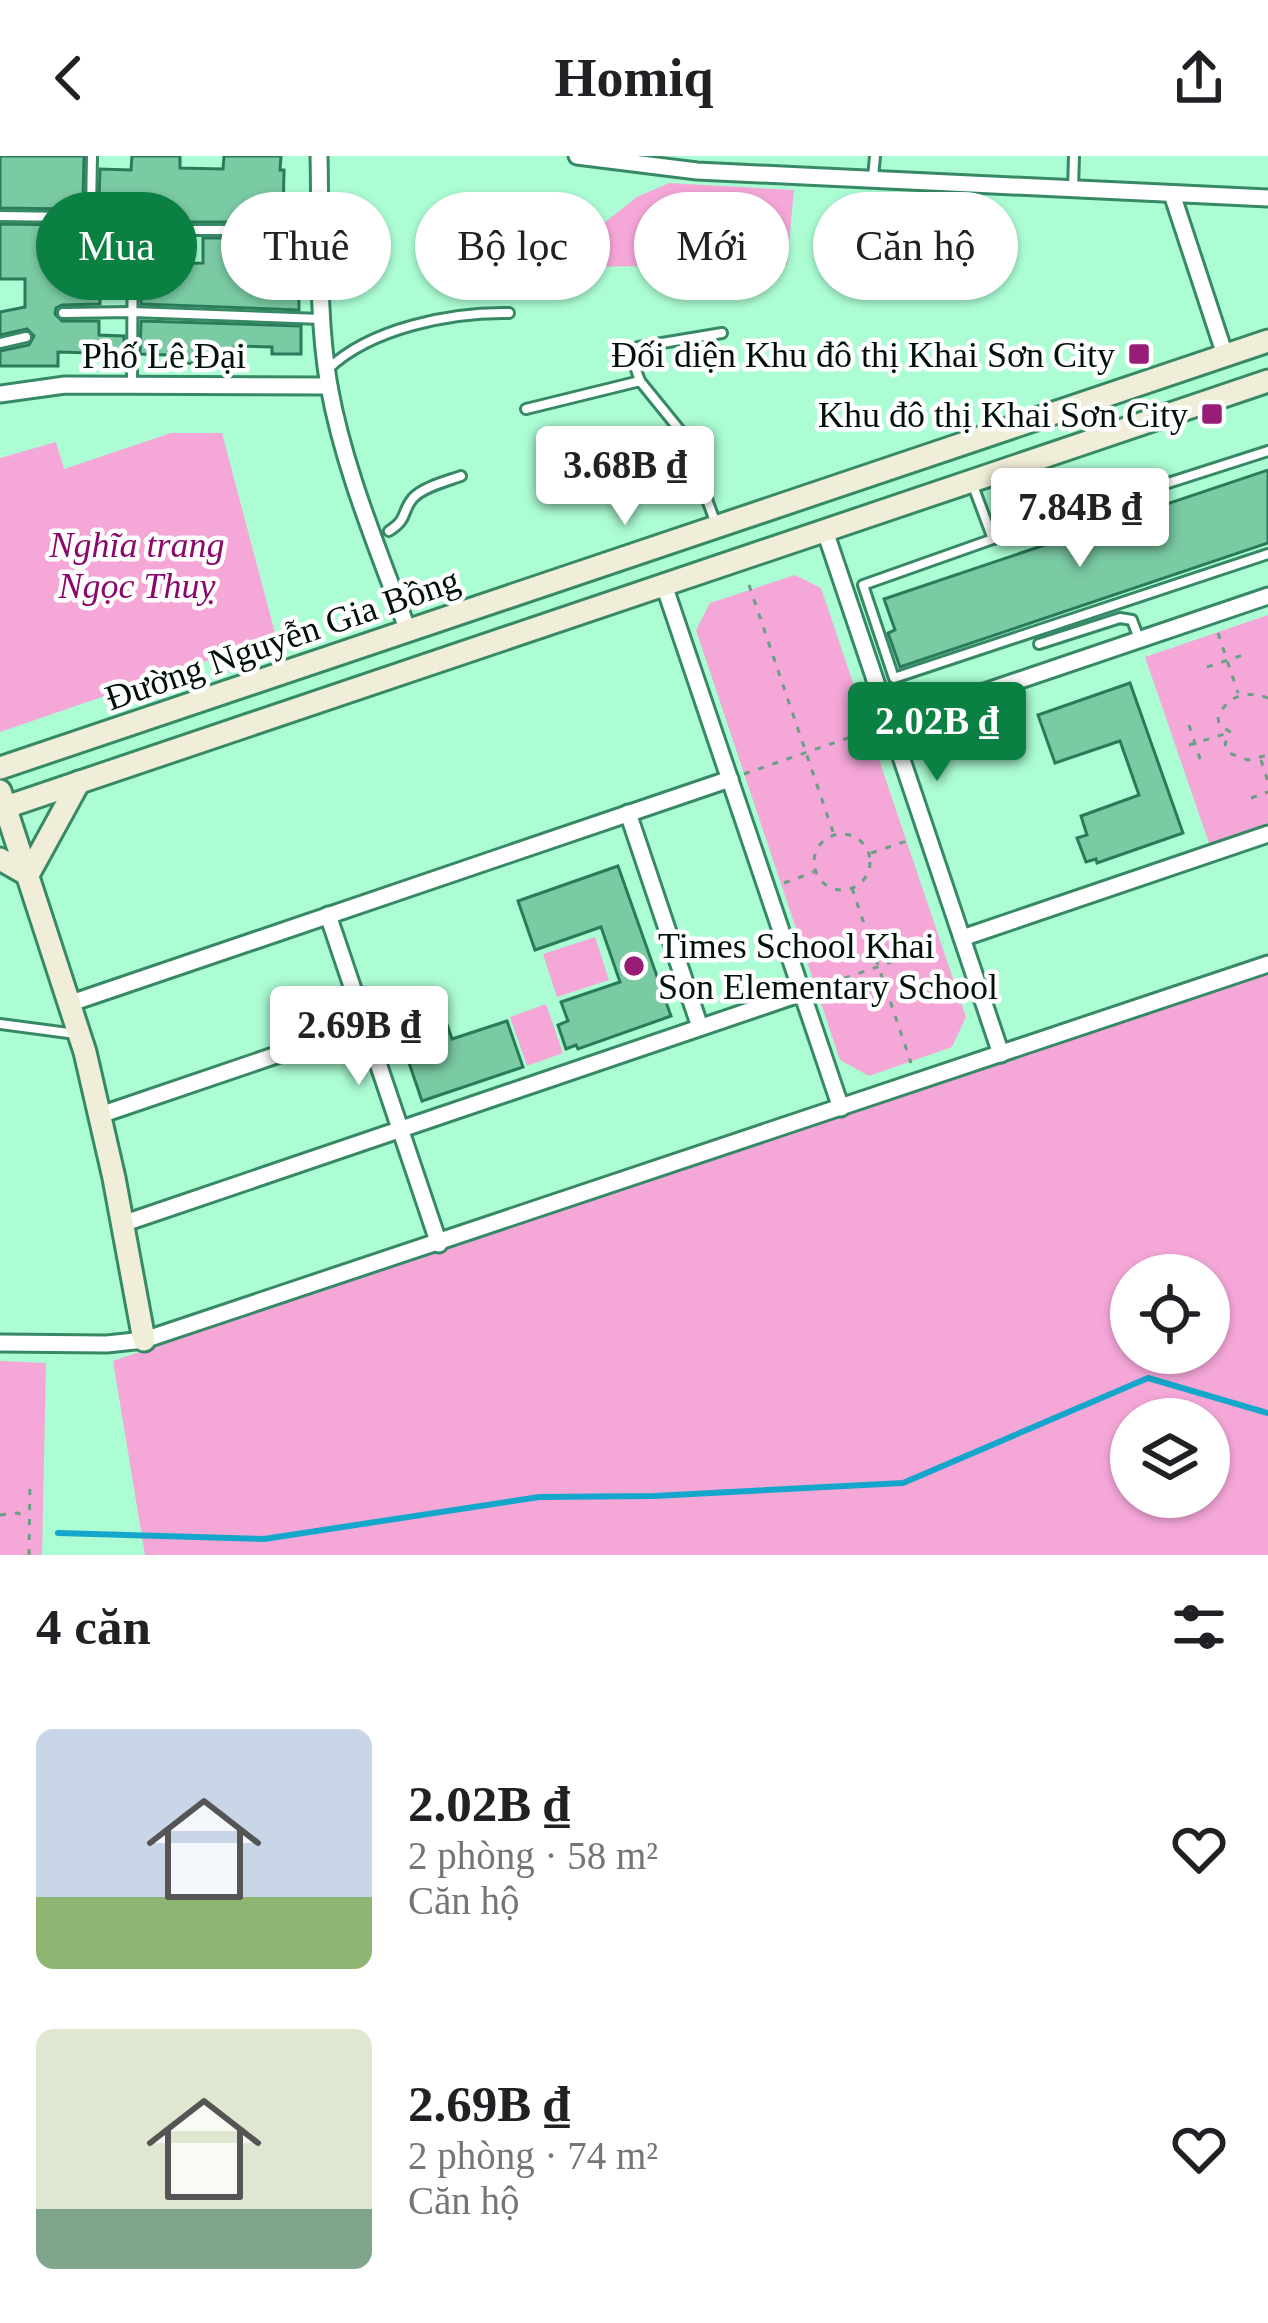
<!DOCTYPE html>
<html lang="vi">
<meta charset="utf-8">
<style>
:root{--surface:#fff;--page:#f6f6f6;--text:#202124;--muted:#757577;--accent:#0b8043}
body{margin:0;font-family:Georgia,serif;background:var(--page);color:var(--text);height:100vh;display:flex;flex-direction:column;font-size:45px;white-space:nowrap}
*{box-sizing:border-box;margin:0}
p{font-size:39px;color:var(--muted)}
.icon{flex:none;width:66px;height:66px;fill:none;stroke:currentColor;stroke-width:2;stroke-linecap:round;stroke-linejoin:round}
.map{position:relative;height:1399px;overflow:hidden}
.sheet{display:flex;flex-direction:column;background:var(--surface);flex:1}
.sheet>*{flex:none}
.guide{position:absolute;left:36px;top:36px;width:1197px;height:108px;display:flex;gap:24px}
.fabs{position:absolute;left:1110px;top:1098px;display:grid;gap:24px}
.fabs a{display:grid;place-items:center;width:120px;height:120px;border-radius:50%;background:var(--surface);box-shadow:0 3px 9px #0004;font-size:60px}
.price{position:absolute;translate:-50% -102px;padding:0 27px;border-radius:12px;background:#fff;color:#222;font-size:39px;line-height:78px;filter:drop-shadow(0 3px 6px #0008)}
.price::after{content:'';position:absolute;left:50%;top:72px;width:36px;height:27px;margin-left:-18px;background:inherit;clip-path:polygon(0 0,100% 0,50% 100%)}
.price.active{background:var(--accent);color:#fff}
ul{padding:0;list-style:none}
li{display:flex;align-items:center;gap:36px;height:300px;padding:0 36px}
li span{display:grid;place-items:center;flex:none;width:336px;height:240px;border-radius:18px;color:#555}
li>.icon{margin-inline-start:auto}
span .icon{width:144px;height:144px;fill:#fffc;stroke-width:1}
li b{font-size:51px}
h2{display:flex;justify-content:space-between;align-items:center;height:144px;padding:0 36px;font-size:51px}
.tag{padding:0 42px;border-radius:54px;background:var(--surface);box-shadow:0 3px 9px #0004;font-size:42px;line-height:108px}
.tag.active{background:var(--accent);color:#fff}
header{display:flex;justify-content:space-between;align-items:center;height:156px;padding:0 36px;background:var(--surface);font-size:54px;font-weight:700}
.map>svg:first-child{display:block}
.green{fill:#f5a7d8;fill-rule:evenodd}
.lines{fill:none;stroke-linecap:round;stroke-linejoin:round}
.stream{stroke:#15a6cb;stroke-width:6}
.building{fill:#7acaa3;stroke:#297c59;stroke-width:3}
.lane-casing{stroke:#378965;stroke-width:14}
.street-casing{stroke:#378965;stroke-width:21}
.secondary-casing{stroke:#378965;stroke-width:27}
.path{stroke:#68a084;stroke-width:3;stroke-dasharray:6 9;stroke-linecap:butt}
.lane{stroke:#fff;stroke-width:8}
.street{stroke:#fff;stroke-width:15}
.secondary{stroke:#f0edd8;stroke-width:21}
.poi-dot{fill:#981d77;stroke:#fff;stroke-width:4.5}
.labels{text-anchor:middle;stroke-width:9;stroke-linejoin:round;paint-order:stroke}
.poi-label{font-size:36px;fill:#001208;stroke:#fff;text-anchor:end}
.street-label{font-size:36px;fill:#001208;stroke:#fff}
.park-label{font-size:36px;font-style:italic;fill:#8c096c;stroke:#fff}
</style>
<header><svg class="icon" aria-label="back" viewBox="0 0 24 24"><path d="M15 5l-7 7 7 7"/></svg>Homiq<svg class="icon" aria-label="share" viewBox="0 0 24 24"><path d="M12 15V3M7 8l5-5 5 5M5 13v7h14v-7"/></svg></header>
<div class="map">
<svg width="1268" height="1399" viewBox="0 0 1268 1399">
<rect width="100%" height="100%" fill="#acfdd4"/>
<g class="green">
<path d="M669,27L794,34L787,109L548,111L637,41Z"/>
<path d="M171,277H222L276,481L0,576V302L56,286L64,313Z"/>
<path d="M795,419L821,432L966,861L952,891L869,920L840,904L696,474L710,447Z"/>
<path d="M1268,459V670L1210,690L1145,501Z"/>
<path d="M595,781L609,824L557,841L543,798Z"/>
<path d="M1268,812V1399H145L113,1205ZM1131,1119H1209V1197H1131ZM1131,1263H1209V1341H1131Z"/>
<path d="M546,848L563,897L527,910L510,861Z"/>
<path d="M0,1205L46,1207L42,1399H0Z"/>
</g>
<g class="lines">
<path class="stream" d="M58,1377L264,1383L539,1341L654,1340L903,1327L1148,1222L1268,1257"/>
</g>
<g class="building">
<path d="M0,0H84L83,48L70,53L0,52Z"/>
<path d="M132,0H180V12L223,13L224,0H281L280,14H284L283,66H182V61L141,60L140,52L135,49L99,46L100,13L131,14Z"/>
<path d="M92,62L125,65L124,142L100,141V148L62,149L56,152L55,158L62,165H99V179L124,180V198L58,196V210H0V195L29,189L34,180L27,173L0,179V156L25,151V123H0V68L71,69Z"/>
<path d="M203,82H298L299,154L141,148V108L203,107Z"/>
<path d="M141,165L301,170V198H272V191L235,190L234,208L168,207V199L140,198Z"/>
<path d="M1268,314V387L900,511L888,477L895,474L884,443Z"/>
<path d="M1130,527L1183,677L1097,707L1096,703L1086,706L1077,682L1087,679L1081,660L1139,639L1120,585L1055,607L1038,559Z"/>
<path d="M618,710L671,860L578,893L576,889L566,893L558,869L568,865L561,846L620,826L601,771L535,794L518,745Z"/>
<path d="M436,836L452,883L507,865L523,911L422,945L390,851Z"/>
</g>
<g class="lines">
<g class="lane-casing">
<g id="lane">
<path d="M873,22L875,0"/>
<path d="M1073,33L1074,0"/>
<path d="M91,54L92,0"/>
<path d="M0,60L71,61L91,54L133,57L132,227"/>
<path d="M134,74H319"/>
<path d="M63,157L132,156L321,163"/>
<path d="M0,187L26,181"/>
<path d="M328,213C371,172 451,156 509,157"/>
<path d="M526,253L640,225"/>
<path d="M972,327L993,383L1268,295"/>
<path d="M716,368L683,278L640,225L632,202L638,191L722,177"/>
<path d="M389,375C409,362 401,356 413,342C423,331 447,325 461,320"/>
<path d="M993,383L863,429L894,522L1268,398"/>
<path d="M1039,488L1120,462L1132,464L1139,483"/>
<path d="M0,868L76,878"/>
</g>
</g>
<g class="street-casing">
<g id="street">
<path d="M319,0C321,76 316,155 329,230C344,314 379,395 408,475"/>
<path d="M577,0L697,15L1268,42"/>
<path d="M1172,38L1225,199"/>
<path d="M0,238L65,229L329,230"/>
<path d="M825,375L1001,898"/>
<path d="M664,429L841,952"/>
<path d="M890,568L1268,440"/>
<path d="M628,657L700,871"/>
<path d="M328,759L439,1088"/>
<path d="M962,782L1268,678"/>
<path d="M71,847L730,623"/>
<path d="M100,959L365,869"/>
<path d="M122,1068L802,837"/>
<path d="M0,1187L107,1188L144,1184L1268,808"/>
</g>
</g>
<g class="secondary-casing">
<g id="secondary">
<path d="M0,612L1268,185"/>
<path d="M0,635L85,896L114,1022L144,1184"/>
<path d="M0,653L1268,225"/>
<path d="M0,703L28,719L79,626"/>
</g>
</g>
<g class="path">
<path d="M749,429L834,679"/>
<path d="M1218,477L1238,537"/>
<path d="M1207,511L1246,498"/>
<path d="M1268,542C1247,534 1228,539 1218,561L1219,568L1230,576L1225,588L1229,597L1248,604L1268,599"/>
<path d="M1189,569L1201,606"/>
<path d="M1189,589L1228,577"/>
<path d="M1261,604L1268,626"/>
<path d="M744,618L871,574"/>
<path d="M1251,642L1268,636"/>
<circle cx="842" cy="706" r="28"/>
<path d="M871,697L913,683"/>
<path d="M784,727L814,716"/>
<path d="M852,732L911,907"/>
<path d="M816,832L944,788"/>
<path d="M0,1359L17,1357L27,1360"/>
<path d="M29,1399L30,1324"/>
</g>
<use href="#lane" class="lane"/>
<use href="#street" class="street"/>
<use href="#secondary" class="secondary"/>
</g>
<g class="poi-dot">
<rect x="1127" y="186" width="24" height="24" rx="6"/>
<rect x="1200" y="246" width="24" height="24" rx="6"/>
<circle cx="634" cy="810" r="12"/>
</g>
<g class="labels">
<g class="poi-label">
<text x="1115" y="211">Đối diện Khu đô thị Khai Sơn City</text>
<text x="1188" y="271">Khu đô thị Khai Sơn City</text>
<text x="658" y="802" text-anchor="start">Times School Khai<tspan x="658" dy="41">Son Elementary School</tspan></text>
</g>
<g class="street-label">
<text x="164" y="212">Phố Lê Đại</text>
<text transform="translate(282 482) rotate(-19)" y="13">Đường Nguyễn Gia Bồng</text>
</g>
<g class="park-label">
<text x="137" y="401">Nghĩa trang<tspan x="137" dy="41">Ngọc Thuỵ</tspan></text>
</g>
</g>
</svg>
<div class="fabs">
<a><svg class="icon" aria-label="locate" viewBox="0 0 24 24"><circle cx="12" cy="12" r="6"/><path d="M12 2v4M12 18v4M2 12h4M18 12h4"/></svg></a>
<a><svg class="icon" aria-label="layers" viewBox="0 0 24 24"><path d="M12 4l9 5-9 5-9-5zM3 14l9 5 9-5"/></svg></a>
</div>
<b class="price" style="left:625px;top:372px">3.68B ₫</b>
<b class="price" style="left:1080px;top:414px">7.84B ₫</b>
<b class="price active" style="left:937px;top:628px">2.02B ₫</b>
<b class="price" style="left:359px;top:932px">2.69B ₫</b>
<div class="guide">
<a class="tag active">Mua</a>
<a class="tag">Thuê</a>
<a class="tag">Bộ lọc</a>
<a class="tag">Mới</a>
<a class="tag">Căn hộ</a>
</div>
</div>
<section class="sheet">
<h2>4 căn<svg class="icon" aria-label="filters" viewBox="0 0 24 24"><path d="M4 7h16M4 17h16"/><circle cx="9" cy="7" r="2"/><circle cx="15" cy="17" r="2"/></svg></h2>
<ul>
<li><span style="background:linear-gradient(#c9d6e8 70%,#8fb573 0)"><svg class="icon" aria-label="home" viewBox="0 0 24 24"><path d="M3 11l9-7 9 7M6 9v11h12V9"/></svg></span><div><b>2.02B ₫</b><p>2 phòng · 58 m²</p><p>Căn hộ</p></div><svg class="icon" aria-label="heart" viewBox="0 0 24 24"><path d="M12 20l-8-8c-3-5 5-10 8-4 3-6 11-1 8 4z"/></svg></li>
<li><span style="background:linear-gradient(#dfe7d0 75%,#7fa58c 0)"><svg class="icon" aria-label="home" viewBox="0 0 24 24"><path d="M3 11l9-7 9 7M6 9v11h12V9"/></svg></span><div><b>2.69B ₫</b><p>2 phòng · 74 m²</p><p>Căn hộ</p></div><svg class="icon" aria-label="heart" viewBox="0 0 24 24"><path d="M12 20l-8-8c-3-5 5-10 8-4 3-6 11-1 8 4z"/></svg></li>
</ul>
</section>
